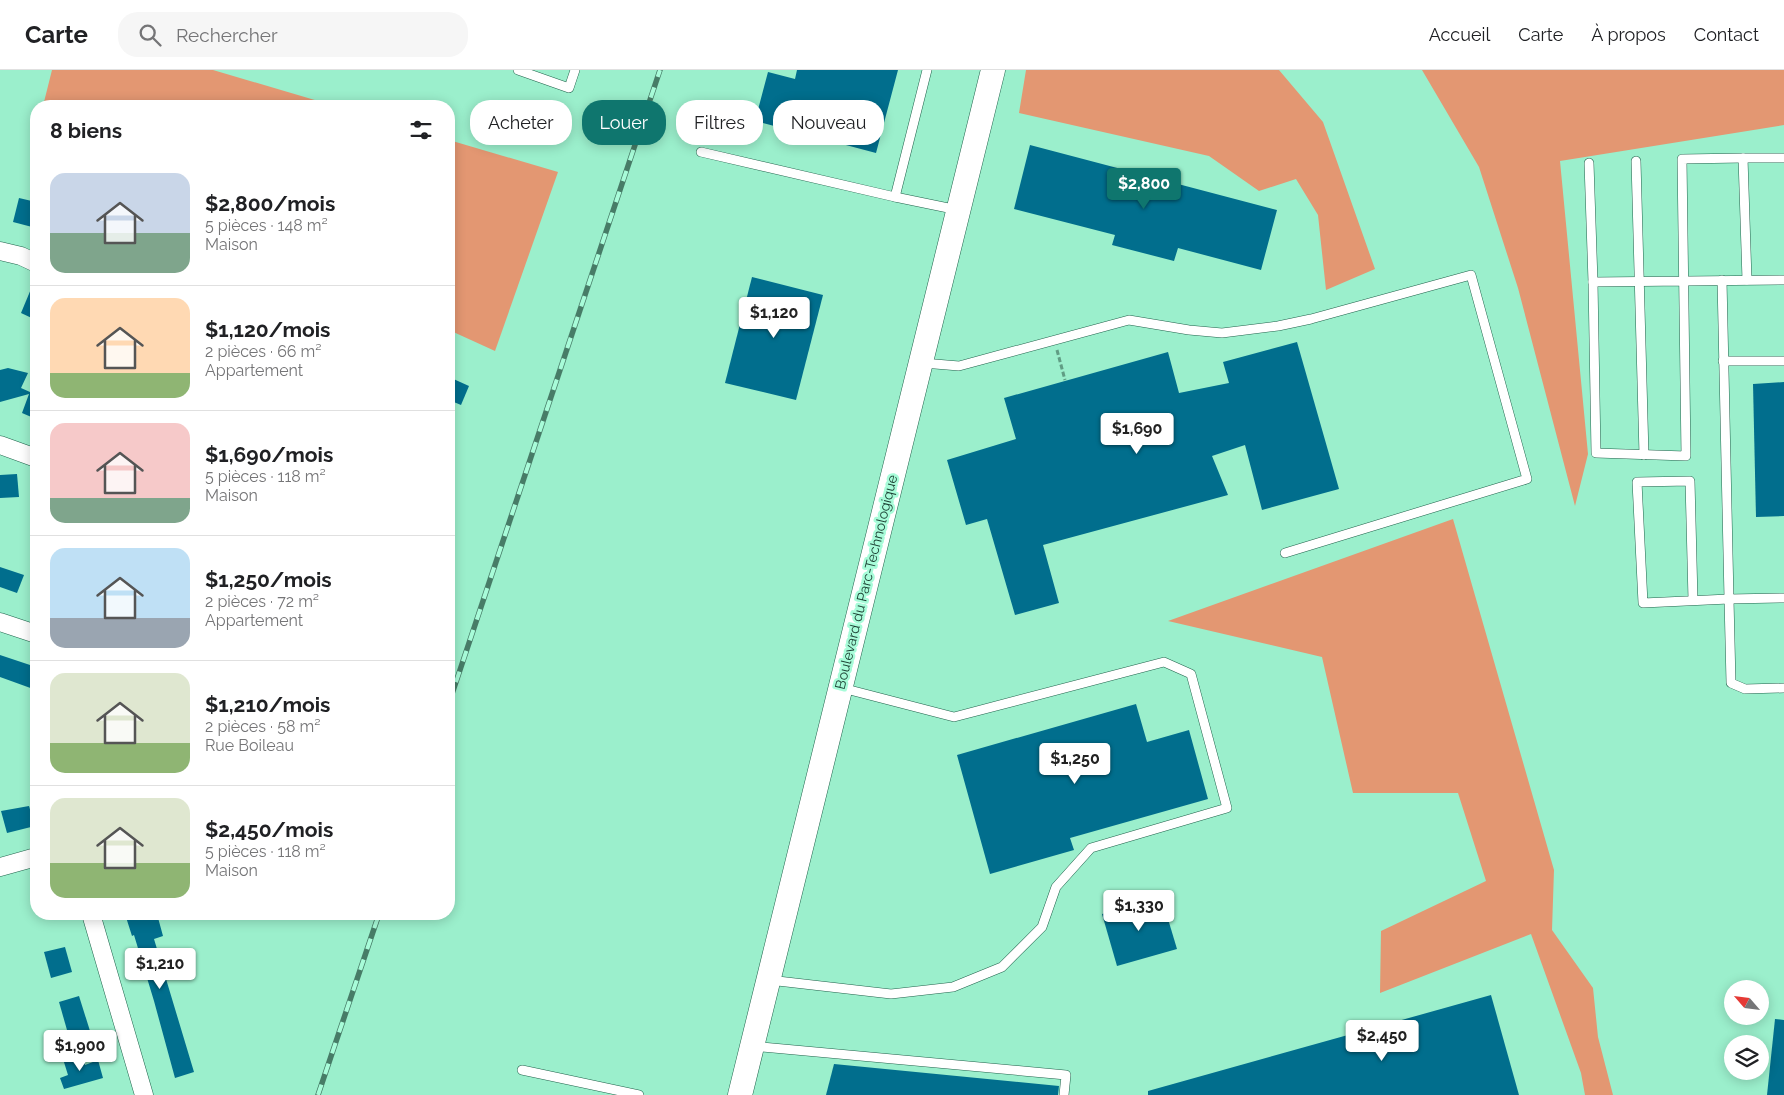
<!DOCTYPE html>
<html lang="fr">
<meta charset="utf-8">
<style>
:root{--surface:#fff;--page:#f6f6f6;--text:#202124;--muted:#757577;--line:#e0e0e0;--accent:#0f766e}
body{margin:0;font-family:Raleway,sans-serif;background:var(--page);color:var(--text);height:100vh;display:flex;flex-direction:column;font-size:19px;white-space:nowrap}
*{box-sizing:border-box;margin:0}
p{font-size:16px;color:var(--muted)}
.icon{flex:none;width:28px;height:28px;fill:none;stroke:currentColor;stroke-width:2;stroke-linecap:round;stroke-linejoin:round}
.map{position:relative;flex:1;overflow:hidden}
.details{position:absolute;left:30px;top:30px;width:425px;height:820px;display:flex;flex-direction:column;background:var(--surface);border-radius:20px;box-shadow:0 2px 12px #0003}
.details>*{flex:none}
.hud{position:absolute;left:470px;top:30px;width:475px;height:45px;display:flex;gap:10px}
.needle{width:32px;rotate:298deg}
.buttons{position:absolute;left:1724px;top:910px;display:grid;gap:10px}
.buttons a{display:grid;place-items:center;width:45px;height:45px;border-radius:50%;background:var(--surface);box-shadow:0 2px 12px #0003;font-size:25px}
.price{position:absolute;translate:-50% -42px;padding:0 11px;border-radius:5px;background:#fff;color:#222;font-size:16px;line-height:32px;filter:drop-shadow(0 1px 2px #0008)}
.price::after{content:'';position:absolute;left:50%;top:30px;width:15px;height:11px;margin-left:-8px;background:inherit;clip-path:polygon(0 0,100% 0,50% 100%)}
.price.current{background:var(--accent);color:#fff}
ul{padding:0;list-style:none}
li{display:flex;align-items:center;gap:15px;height:125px;padding:0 20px}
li+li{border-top:1px solid var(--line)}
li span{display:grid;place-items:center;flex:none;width:140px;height:100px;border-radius:15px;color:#555}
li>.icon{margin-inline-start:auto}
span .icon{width:60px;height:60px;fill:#fffc;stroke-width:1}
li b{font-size:21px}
h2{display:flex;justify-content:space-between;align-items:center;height:60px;padding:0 20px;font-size:21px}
.tag{padding:0 18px;border-radius:20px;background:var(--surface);box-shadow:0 2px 12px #0003;font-size:18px;line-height:45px}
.tag.current{background:var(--accent);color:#fff}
header{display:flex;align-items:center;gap:30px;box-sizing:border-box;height:70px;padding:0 25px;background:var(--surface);border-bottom:1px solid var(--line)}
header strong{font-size:24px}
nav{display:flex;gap:28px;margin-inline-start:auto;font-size:18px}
.search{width:350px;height:45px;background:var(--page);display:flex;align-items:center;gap:12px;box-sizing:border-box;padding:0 18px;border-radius:20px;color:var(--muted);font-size:19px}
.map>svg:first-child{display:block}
.green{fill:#e39772}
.building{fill:#016e8d}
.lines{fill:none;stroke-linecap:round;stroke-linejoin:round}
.lane-casing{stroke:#21634c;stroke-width:10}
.street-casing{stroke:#21634c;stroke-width:19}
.secondary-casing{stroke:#21634c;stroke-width:25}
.path{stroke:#609d84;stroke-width:3;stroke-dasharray:5 2.5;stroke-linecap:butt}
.lane{stroke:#fff;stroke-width:9}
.street{stroke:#fff;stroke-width:18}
.secondary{stroke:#fff;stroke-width:24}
.rail-casing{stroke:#477c67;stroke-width:5.5}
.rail{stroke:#a8fcd9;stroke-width:4;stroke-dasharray:11;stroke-linecap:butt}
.labels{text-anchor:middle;stroke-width:5;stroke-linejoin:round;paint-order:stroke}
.street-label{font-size:14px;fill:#193c2f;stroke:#a8fcd9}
</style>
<header>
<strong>Carte</strong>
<div class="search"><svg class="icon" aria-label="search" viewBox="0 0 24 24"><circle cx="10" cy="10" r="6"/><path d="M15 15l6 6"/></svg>Rechercher</div>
<nav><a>Accueil</a><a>Carte</a><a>À propos</a><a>Contact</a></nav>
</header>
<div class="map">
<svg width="1784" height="1025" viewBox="0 0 1784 1025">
<rect width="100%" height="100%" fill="#9befcc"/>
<g class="green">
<path d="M52,0H213L335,36H43Z"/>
<path d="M1026,0H1279L1323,52L1375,199L1326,220L1318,145L1296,109L1259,121L1209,86L1019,43Z"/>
<path d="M1422,0H1784V55L1560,91L1588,384L1575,436L1518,218L1479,97Z"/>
<path d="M449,70L558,102L495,281L449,260Z"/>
<path d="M1453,449L1554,800L1552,860L1593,918L1598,967L1613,1025H1585L1581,1003L1531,864L1380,923L1381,861L1486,811L1458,723H1353L1322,587L1168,551Z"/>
</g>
<g class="building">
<path d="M797,0H898L876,83L755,51L768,2L795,9Z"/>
<path d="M1030,75L1277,140L1261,200L1178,178L1174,191L1112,175L1115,165L1014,139Z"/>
<path d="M19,128L36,132V158L13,152Z"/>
<path d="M36,207V250L21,243Z"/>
<path d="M752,207L823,225L796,330L725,313Z"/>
<path d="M1297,272L1339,419L1262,440L1245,375L1212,386L1228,425L1043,475L1059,533L1015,545L987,449L966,455L947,390L1016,369L1004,328L1168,282L1179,323L1229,313L1223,292Z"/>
<path d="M8,298L28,303L21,318L30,322L36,308V349L22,343L29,324L0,332V300Z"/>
<path d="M449,307L469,316L461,335L449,330Z"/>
<path d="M1784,312V446L1756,447L1753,314Z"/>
<path d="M17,404L19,427L0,428V405Z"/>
<path d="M0,497L24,505L17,523L0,517Z"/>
<path d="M0,585L36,597V620L0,607Z"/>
<path d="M1136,634L1147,672L1189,660L1208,729L1070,768L1074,780L990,804L957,685Z"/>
<path d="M29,736L35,756L7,763L1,741Z"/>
<path d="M1162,829L1177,879L1117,896L1102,844Z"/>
<path d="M125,844H157L163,866L154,869L194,1002L175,1008L154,931L134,865L132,866Z"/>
<path d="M65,877L72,902L51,908L44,882Z"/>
<path d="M1491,925L1519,1025H1148V1021Z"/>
<path d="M79,926L90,961L69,967L59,932Z"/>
<path d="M1775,949L1784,950V1025H1767Z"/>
<path d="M82,983L85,995L98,990L103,1008L64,1019L60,1008L68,1005L63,989Z"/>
<path d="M834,994L1059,1016L1058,1025H826Z"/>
</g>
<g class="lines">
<g class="lane-casing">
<g id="lane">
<path d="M518,0L569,18L575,0"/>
<path d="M701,82L895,127L958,140"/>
<path d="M1743,88L1682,89L1686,386L1596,383L1593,212L1784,210"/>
<path d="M1636,91L1644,385"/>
<path d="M1589,93L1593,212"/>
<path d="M895,127L927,0"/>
<path d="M1722,210L1729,529L1784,528"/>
<path d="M1747,210L1743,88H1784"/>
<path d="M1723,291H1784"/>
<path d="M923,293L959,296L1129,250L1189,260L1222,263L1278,256L1311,249L1471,205L1527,409L1285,483"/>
<path d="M1693,530L1690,411L1637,412L1643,533L1729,529L1731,613L1745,619L1784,618"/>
<path d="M769,910L891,924L953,917L1002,897L1042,857L1056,817L1091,778L1227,738L1191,604L1164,592L954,647L842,618"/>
<path d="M752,976L1066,1005L1064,1025"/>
<path d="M522,1000L639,1025"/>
</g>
</g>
<g class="street-casing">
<g id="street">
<path d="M0,181L21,186L36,193"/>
<path d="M0,375L36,388"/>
<path d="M0,552L36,564"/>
<path d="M0,797L36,787"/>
<path d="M91,844L144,1025"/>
</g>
</g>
<g class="secondary-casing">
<path id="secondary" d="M740,1025L993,0"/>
</g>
<path class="path" d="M1057,280L1065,310"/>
<use href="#lane" class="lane"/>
<use href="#street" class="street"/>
<use href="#secondary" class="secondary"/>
<g class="rail-casing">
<g id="rail">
<path d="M449,633L660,0"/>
<path d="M318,1025L379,844"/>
</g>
</g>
<use href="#rail" class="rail"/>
</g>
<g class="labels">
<g class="street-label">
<text transform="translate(866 512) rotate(-76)" y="5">Boulevard du Parc-Technologique</text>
</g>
</g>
</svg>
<div class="buttons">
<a><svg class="needle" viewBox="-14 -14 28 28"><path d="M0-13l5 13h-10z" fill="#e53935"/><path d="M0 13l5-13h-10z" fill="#757577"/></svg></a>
<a><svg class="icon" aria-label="layers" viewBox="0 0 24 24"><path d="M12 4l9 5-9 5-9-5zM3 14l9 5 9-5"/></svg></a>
</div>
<b class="price current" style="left:1144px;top:140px">$2,800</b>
<b class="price" style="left:774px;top:269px">$1,120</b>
<b class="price" style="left:1137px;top:385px">$1,690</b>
<b class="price" style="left:1075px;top:715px">$1,250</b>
<b class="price" style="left:1139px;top:862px">$1,330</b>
<b class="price" style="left:160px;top:920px">$1,210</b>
<b class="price" style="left:1382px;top:992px">$2,450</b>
<b class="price" style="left:80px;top:1002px">$1,900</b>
<div class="hud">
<a class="tag">Acheter</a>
<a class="tag current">Louer</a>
<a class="tag">Filtres</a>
<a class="tag">Nouveau</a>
</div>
<section class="details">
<h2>8 biens<svg class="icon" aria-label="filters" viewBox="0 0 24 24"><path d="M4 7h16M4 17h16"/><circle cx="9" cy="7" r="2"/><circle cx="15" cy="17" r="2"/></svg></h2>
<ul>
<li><span style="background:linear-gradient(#c9d6e8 60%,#7fa58c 0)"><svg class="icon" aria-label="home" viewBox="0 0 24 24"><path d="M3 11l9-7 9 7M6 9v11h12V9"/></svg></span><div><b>$2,800/mois</b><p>5 pièces · 148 m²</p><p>Maison</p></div></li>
<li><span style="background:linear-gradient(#ffd9b3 75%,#8fb573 0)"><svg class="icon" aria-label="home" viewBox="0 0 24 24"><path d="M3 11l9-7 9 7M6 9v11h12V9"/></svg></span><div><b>$1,120/mois</b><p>2 pièces · 66 m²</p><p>Appartement</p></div></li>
<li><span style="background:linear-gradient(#f6c9c9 75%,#7fa58c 0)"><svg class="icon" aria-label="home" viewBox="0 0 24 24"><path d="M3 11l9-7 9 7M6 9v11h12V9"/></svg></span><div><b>$1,690/mois</b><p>5 pièces · 118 m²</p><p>Maison</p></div></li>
<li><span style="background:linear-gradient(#bfe0f5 70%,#9aa5b1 0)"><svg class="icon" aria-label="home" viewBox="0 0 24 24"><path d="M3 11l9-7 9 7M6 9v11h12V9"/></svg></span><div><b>$1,250/mois</b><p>2 pièces · 72 m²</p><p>Appartement</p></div></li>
<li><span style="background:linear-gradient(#dfe7d0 70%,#8fb573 0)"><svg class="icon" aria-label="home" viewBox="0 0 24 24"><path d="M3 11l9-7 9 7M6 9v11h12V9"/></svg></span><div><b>$1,210/mois</b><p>2 pièces · 58 m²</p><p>Rue Boileau</p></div></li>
<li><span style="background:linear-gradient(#dfe7d0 65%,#8fb573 0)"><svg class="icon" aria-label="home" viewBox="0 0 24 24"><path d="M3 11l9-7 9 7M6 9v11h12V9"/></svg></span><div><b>$2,450/mois</b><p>5 pièces · 118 m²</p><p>Maison</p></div></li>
</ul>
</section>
</div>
